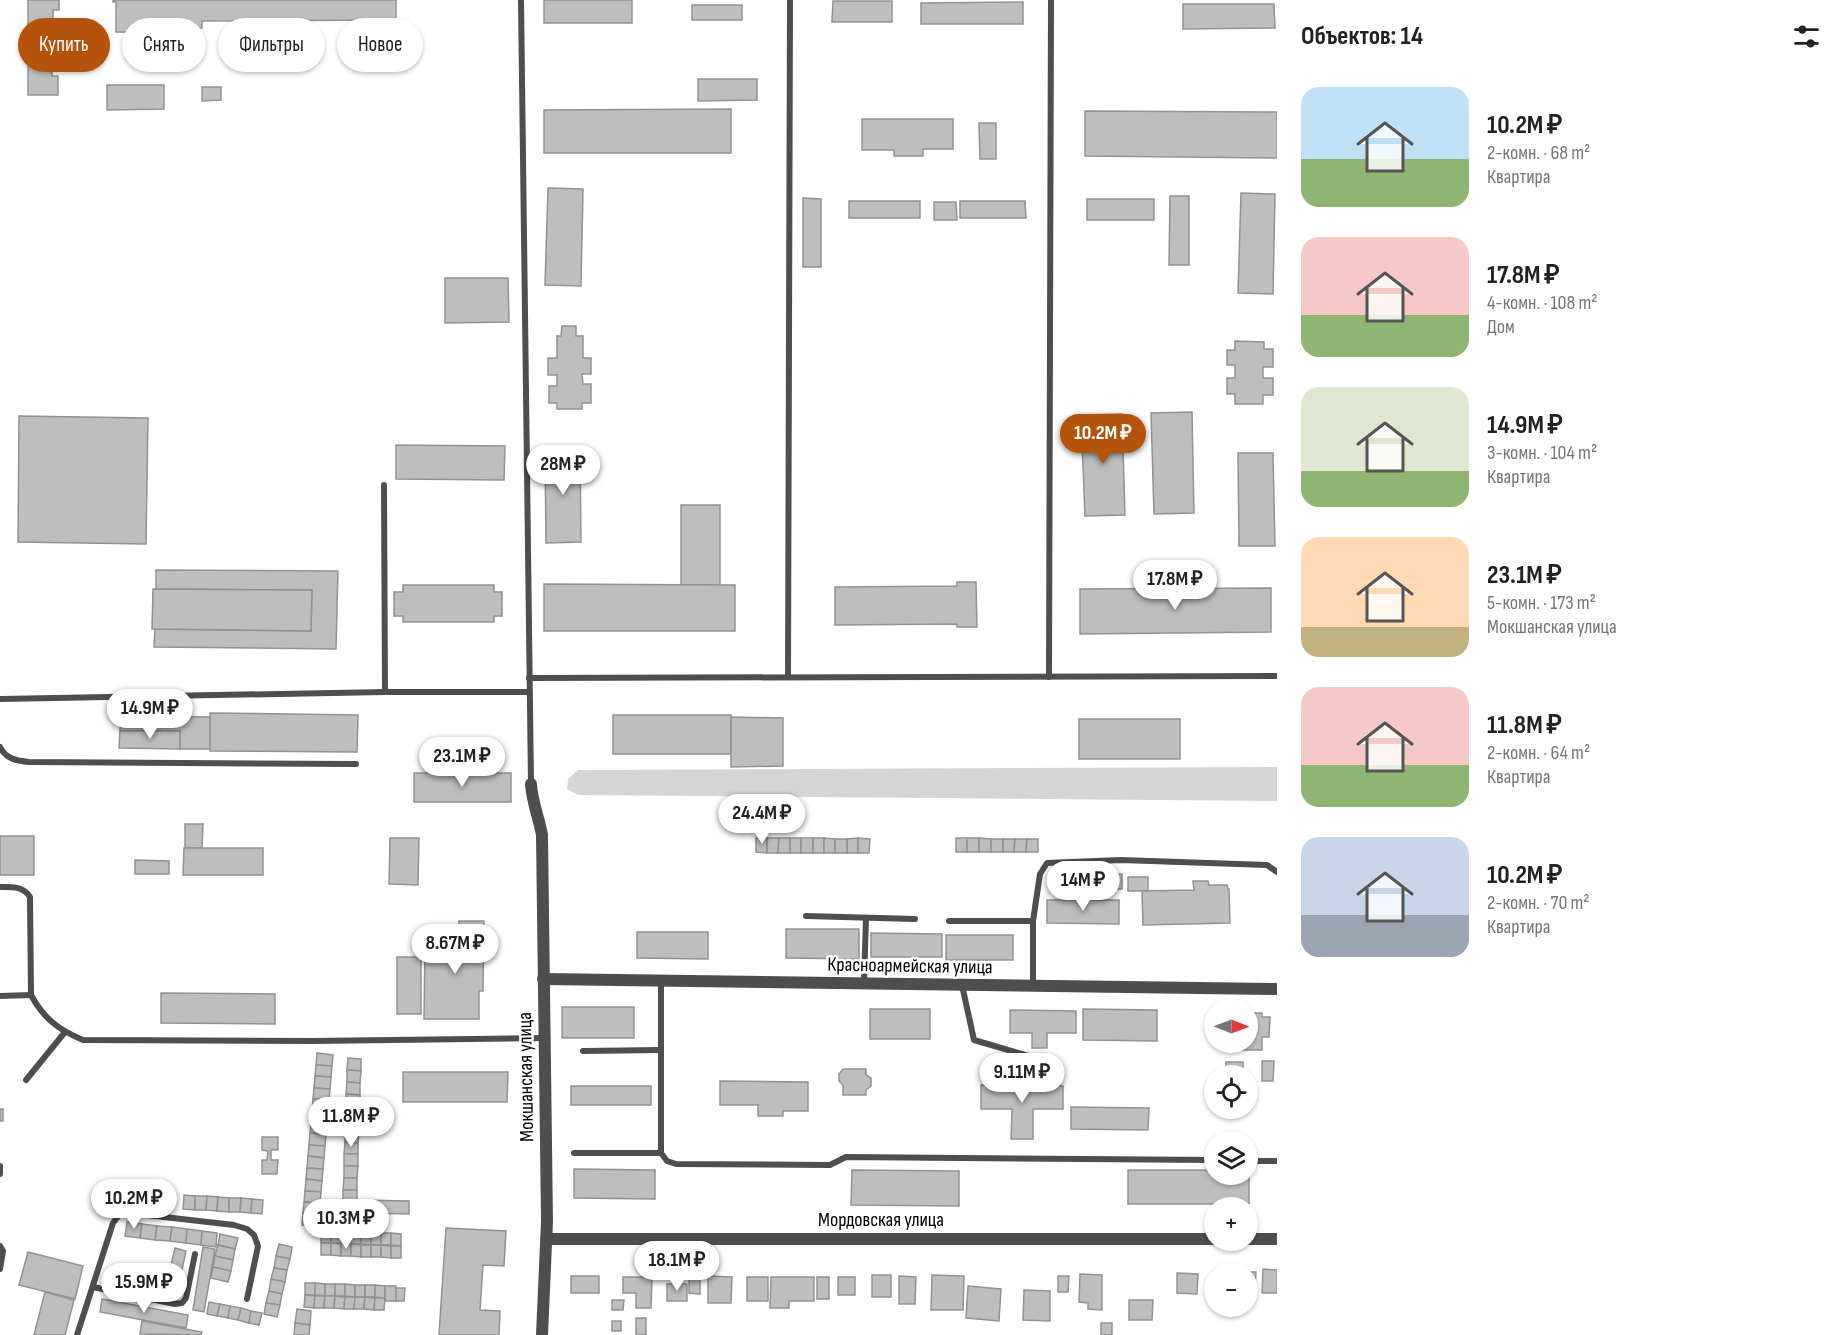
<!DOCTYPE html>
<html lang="ru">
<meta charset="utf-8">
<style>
:root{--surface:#fff;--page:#f6f6f6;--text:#222;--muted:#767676;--accent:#b45309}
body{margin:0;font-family:"Sofia Sans Condensed",sans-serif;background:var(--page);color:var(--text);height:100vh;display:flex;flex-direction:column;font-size:22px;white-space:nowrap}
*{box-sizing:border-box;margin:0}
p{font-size:20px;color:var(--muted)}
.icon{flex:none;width:33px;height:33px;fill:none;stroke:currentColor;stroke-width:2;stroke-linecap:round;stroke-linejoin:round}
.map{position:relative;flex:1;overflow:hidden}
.side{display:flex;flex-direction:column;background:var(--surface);width:570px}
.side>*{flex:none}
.guide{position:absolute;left:18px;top:18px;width:570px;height:54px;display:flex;gap:12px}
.needle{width:39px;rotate:91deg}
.controls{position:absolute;left:1204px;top:999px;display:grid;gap:12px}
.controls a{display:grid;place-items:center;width:54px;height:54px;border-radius:50%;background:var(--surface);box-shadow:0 2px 4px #0004;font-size:30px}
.price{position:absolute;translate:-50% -51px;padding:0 14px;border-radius:21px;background:#fff;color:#222;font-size:20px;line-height:39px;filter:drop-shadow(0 2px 3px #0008)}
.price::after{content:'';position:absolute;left:50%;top:36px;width:18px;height:14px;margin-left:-9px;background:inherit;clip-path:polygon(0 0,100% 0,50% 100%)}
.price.on{background:var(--accent);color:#fff}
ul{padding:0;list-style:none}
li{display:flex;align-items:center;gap:18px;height:150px;padding:0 24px}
li span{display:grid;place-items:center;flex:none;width:168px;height:120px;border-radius:18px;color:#555}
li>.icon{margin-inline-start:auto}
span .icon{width:72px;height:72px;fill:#fffc;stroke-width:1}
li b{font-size:26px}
h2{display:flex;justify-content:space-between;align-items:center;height:72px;padding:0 24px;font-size:26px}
.chip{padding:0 21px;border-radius:27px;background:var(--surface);box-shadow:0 2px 4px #0004;font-size:21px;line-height:54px}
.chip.on{background:var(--accent);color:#fff}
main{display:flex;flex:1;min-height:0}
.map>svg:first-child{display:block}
.green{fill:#d5d5d5}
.building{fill:#bebebe;stroke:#929292;stroke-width:1.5}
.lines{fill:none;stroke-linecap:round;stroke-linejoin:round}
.lane{stroke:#4e4e4e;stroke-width:6}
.street{stroke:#4e4e4e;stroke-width:12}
.labels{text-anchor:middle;stroke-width:5;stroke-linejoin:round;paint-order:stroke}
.street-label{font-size:20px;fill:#000;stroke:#fff}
</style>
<main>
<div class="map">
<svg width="1277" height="1335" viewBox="0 0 1277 1335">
<rect width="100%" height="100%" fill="#fff"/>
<path class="green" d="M1277,767V801L578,795L567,789L568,779L578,770Z"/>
<g class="building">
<path d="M28,0H59V10H53V31H67V25H91V62H67V55H52V76H58V95H28Z"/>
<path d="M113,0H396V20L202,21V28H147V32H116V2H113Z"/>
<rect x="544" y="0" width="88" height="23"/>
<path d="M833,1H892V22H832Z"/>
<path d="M1023,2V24H921V3Z"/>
<path d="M1183,4H1274L1275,28L1183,29Z"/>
<rect x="692" y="5" width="50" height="15"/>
<path d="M698,79H757V100L698,101Z"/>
<path d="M107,85H164V109L107,110Z"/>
<path d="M202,87H221V100L202,101Z"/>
<path d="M731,109V153H544V110Z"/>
<path d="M1085,111L1277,112V158L1085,156Z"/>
<path d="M862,119H953V149H923V156H894V150H862Z"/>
<path d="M979,123H996V159H980Z"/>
<path d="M548,188L583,189L581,286L545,285Z"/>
<path d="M1241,193L1275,194L1273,294L1238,293Z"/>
<path d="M1170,196H1189V265H1169Z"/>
<path d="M803,198L821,199V267H803Z"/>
<rect x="1087" y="199" width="67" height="21"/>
<rect x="849" y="201" width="71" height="17"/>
<path d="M960,201H1025L1026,218H960Z"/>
<path d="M934,202H956L957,220H934Z"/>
<path d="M445,278H508L509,322L445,323Z"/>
<path d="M562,326H576V336H583V358H591V374H582L583,384H591V403H582V409H557V403H549V386H557V375H548V358H557V336H561Z"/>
<path d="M1235,341L1264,342V349H1273V367H1263V378H1273V395H1263V404H1235V394H1227V378H1235V365H1227V350H1235Z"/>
<path d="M1192,412L1194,513L1154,514L1151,413Z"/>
<path d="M1122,414L1125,515L1085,516L1081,415Z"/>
<path d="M19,416L148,418L146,544L18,542Z"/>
<path d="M396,445L505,446L504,480L396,479Z"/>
<path d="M580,448L581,542L546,543L545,449Z"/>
<path d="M1238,453H1273L1275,546H1239Z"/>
<rect x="681" y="505" width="39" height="80"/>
<path d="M156,570L338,571L336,649L154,647L155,629L311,631L312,590L156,589Z"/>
<path d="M957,582H976L977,627H957V624L835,625V587L957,586Z"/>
<path d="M544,584L735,585V631H544Z"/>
<path d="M403,585H494V592H502V616H494V622H403V616H394V592H403Z"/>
<path d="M1271,588V632L1080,634V589Z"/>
<path d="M153,589L312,590L311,631L152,629Z"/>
<path d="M210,713L358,715L357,752L210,751Z"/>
<rect x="613" y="715" width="118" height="39"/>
<path d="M120,716L210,717V749H180V731H120Z"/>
<path d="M731,717L783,718V766L731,767Z"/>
<rect x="1079" y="719" width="101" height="40"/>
<path d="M120,731H180V749L119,748Z"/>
<rect x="414" y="773" width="97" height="29"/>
<path d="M185,824H203L202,848H185Z"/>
<rect x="0" y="836" width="34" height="39"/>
<path d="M390,838H419L418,885L389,884Z"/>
<path d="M756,838H767V853L756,852Z"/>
<path d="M767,838H779L778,853H767Z"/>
<path d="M779,838H790V853H778Z"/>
<rect x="790" y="838" width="11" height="15"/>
<rect x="801" y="838" width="12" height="15"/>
<rect x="813" y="838" width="11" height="15"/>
<path d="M824,838L835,839V853H824Z"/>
<path d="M858,838V853H847V839Z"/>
<path d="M858,838L870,839L869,853H858Z"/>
<rect x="956" y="838" width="11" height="14"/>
<rect x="967" y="838" width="12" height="14"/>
<path d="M979,838L991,839V852H979Z"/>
<rect x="835" y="839" width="12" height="14"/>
<rect x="991" y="839" width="12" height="13"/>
<path d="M1003,839H1015L1014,852H1003Z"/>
<path d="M1015,839H1027L1026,852H1014Z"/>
<path d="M1027,839H1038V852H1026Z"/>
<path d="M184,848H263V875H183Z"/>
<path d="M135,860L169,861V874H135Z"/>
<rect x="1099" y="874" width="23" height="15"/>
<rect x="1128" y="877" width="20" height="14"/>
<path d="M1193,881H1208L1209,885H1227L1228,889H1229L1230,923L1143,925L1142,891L1194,890Z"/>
<path d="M1047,900H1119V924L1047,923Z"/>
<path d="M459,921H484L483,991H479V1019H424L425,941L459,942Z"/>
<path d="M786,929H859V959L786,958Z"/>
<path d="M637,932H708V959L637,958Z"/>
<path d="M871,933L942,934V957H871Z"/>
<rect x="946" y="935" width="67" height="25"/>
<rect x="397" y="957" width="24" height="57"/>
<path d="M161,993L275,994V1024L161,1023Z"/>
<rect x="562" y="1007" width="72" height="31"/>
<rect x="870" y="1009" width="60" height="30"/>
<path d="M1083,1009L1157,1010V1041L1083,1040Z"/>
<path d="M1010,1010L1076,1011V1033H1047V1048H1032V1033H1010Z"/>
<path d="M1248,1013H1262V1017H1270L1269,1037H1262V1050H1240V1042H1248Z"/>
<path d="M317,1053L333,1055L332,1066L316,1065Z"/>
<path d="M348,1058L361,1059V1071L347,1070Z"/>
<path d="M1262,1061H1274L1273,1081H1262Z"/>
<path d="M1226,1062H1243V1076H1225Z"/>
<path d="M316,1065L332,1066L331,1077L315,1076Z"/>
<path d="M843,1069H866V1075L871,1078V1086L866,1090V1095H843V1085L839,1081V1074Z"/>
<path d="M347,1070L361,1071L360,1083L347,1082Z"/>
<path d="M403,1072H508L507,1102H403Z"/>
<path d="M315,1076L331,1077L330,1089L314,1088Z"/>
<path d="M720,1081L808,1082V1111H783V1116H758V1105H720Z"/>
<path d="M347,1082L360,1083V1095L346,1094Z"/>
<path d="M981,1085L1063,1086V1109H1033V1139H1011L1012,1109H981Z"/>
<rect x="571" y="1086" width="80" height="19"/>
<path d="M314,1088L330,1089L329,1100L313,1099Z"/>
<rect x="1213" y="1089" width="2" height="19"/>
<path d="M346,1094L360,1095V1107L346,1106Z"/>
<path d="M313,1099L329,1100L328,1112L312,1110Z"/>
<path d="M346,1106L360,1107L359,1119L346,1118Z"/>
<path d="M1071,1107L1149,1108L1148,1130L1071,1129Z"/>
<rect x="0" y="1109" width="3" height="12"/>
<path d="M312,1110L328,1112L327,1123L311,1122Z"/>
<path d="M346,1118L359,1119V1130H345Z"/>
<path d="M311,1122L327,1123L326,1135L310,1133Z"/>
<path d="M345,1130H359L358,1143L345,1142Z"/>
<path d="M310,1133L326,1135L325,1146L309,1145Z"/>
<path d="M262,1137H278V1150H271V1160H278L277,1174H262V1160H267L268,1151L262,1150Z"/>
<path d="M345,1142L358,1143V1154H344Z"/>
<path d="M309,1145L325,1146L324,1158L308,1156Z"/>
<rect x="344" y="1154" width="14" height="12"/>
<path d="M308,1156L324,1158L323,1169L307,1168Z"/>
<path d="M344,1166H358L357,1178H344Z"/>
<path d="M307,1168L323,1169L322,1181L306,1179Z"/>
<path d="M574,1169L655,1170V1199L574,1198Z"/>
<path d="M852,1170L959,1171V1206L851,1205Z"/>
<path d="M1128,1170H1215V1174H1248L1249,1170V1204H1128Z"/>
<path d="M344,1178H357V1190H343Z"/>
<path d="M306,1179L322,1181L321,1192L305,1191Z"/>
<rect x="343" y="1190" width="14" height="12"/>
<path d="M305,1191L321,1192L320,1203L304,1202Z"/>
<path d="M184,1195L195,1196V1210L183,1209Z"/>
<path d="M195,1196H207L206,1210H195Z"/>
<path d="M207,1196L218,1197L217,1211L206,1210Z"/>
<path d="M218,1197L229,1198V1212L217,1211Z"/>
<path d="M229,1198H241L240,1212H229Z"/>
<path d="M241,1198L252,1199L251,1213L240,1212Z"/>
<path d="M252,1199L263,1200L262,1214L251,1213Z"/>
<path d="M358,1200L409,1201V1214L358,1213Z"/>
<path d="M304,1202L320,1203L319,1215L303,1213Z"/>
<path d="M343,1202H357L356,1214H342Z"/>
<path d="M303,1213L319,1215L318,1226L302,1225Z"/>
<path d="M127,1222L142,1224L140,1238L125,1236Z"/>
<path d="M142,1224L157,1226L155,1240L140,1238Z"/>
<path d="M157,1226L172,1227L170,1241L155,1240Z"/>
<path d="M172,1227L187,1229L186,1243L170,1241Z"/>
<path d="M446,1228L506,1231L504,1266L483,1265L480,1310L500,1311L499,1335H439Z"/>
<path d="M187,1229L202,1231L201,1245L186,1243Z"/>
<path d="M202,1231L217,1233L216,1247L201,1245Z"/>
<rect x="321" y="1231" width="10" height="12"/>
<rect x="331" y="1231" width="10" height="12"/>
<path d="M341,1231L351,1232V1244L341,1243Z"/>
<rect x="351" y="1232" width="10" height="12"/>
<path d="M361,1232L371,1233V1245L361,1244Z"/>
<rect x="371" y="1233" width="10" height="12"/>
<rect x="381" y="1233" width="10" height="12"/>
<path d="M391,1233L401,1234V1246L391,1245Z"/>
<path d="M220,1234L238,1238L235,1249L218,1245Z"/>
<rect x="321" y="1243" width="10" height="12"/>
<path d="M331,1243L341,1244V1256L331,1255Z"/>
<path d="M279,1244L292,1247L290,1259L276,1256Z"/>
<rect x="341" y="1244" width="10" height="12"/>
<path d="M351,1244L361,1245V1257L351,1256Z"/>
<path d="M218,1245L235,1249L233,1260L215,1256Z"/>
<rect x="361" y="1245" width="10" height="12"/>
<rect x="371" y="1245" width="10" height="12"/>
<path d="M381,1245L391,1246V1258L381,1257Z"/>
<rect x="391" y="1246" width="10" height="12"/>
<path d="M203,1247L215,1249L204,1312L193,1310Z"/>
<path d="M175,1248L186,1251L176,1297L119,1284L122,1271L167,1281Z"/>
<path d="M28,1252L83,1266L75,1299L19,1285Z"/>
<path d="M215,1256L233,1260L231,1271L213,1267Z"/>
<path d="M276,1256L290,1259L287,1270L274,1268Z"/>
<path d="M213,1267L231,1271L228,1282L211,1278Z"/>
<path d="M274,1268L287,1270L285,1282L271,1279Z"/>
<path d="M1263,1269L1277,1270V1293H1262Z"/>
<path d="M1212,1272H1241V1274H1215V1291H1211Z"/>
<path d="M1247,1272H1256L1255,1289L1248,1288Z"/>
<path d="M1177,1273L1198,1274L1197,1294L1177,1293Z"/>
<path d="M1080,1274L1102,1275V1310L1088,1309V1303L1079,1302Z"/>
<rect x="872" y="1275" width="19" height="22"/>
<path d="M932,1275L964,1276L963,1310H931Z"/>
<rect x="571" y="1276" width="28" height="17"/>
<path d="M708,1276L732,1277L731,1303H708Z"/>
<path d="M899,1276L916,1277L915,1304H899Z"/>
<path d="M1058,1276H1069L1068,1292H1058Z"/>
<path d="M623,1277H652L651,1308H636V1293H623Z"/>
<rect x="747" y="1277" width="21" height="24"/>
<path d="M771,1277H814V1301H789V1308H770Z"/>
<rect x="817" y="1277" width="12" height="22"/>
<rect x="838" y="1277" width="17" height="18"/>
<path d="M271,1279L285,1282L282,1294L269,1291Z"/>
<path d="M689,1279H700V1294L689,1293Z"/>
<rect x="305" y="1283" width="10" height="12"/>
<path d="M315,1283L325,1284V1296L315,1295Z"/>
<rect x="325" y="1284" width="10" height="12"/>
<rect x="335" y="1284" width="10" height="12"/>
<path d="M345,1284L355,1285V1297L345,1296Z"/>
<rect x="667" y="1284" width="20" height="17"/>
<rect x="355" y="1285" width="10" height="12"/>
<rect x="365" y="1285" width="10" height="12"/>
<path d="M375,1285L385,1286V1298L375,1297Z"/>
<rect x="385" y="1286" width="11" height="15"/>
<path d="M968,1286L1001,1289L999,1321L966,1318Z"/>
<path d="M396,1288H405L404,1301H396Z"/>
<path d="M1024,1290L1050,1291V1321L1023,1320Z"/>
<path d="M269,1291L282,1294L280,1305L266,1303Z"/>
<path d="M45,1292L74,1300L65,1335H34Z"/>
<path d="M305,1295L315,1296L314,1308L304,1307Z"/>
<path d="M315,1296H325L324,1308H314Z"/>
<path d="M325,1296H335L334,1308H324Z"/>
<path d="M335,1296L345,1297L344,1309L334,1308Z"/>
<path d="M345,1297H355L354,1309H344Z"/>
<path d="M355,1297H365L364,1309H354Z"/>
<path d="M365,1297L375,1298L374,1310L364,1309Z"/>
<path d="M375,1298H385L384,1310H374Z"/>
<path d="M102,1299L188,1315L186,1328L100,1312Z"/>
<path d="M612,1300H624L623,1310H612Z"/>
<path d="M1129,1300H1153L1152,1320H1129Z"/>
<path d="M209,1302L220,1304L217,1316L207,1314Z"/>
<path d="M266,1303L280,1305L277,1317L264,1314Z"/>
<path d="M220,1304L230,1306L228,1318L217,1316Z"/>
<path d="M230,1306L241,1308L238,1320L228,1318Z"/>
<path d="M1220,1306H1240V1310L1220,1309Z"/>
<path d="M241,1308L251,1311L249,1323L238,1320Z"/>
<path d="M297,1309L311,1311L310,1325L295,1323Z"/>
<path d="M251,1311L262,1313L259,1325L249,1323Z"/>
<rect x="636" y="1318" width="10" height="17"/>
<path d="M142,1321L202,1332L201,1335L140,1334Z"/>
<rect x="612" y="1321" width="9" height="10"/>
<path d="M295,1323L310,1325L309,1335H294Z"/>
<rect x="1101" y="1323" width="11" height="12"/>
</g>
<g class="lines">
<g class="lane">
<path d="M521,0L531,784"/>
<path d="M384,485L385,692H529"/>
<path d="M788,677L790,0"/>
<path d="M1049,677L1051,0"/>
<path d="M529,678L1277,676"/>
<path d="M0,699L385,692"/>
<path d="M0,747C6,759 17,761 29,762L356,764"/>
<path d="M0,887C12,887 23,886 30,897L31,995C44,1019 59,1030 83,1040L313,1041L544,1038"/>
<path d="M806,916L915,919"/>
<path d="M949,921H1033V985"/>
<path d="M1033,921L1040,874L1047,863L1121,860L1267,865L1277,872"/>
<path d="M661,981V1153L667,1161L676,1164L830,1165L846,1157L1215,1160"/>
<path d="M864,983L866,918"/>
<path d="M962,985L974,1040L1032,1057L1044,1058"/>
<path d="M0,996L31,995"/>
<path d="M583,1051L661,1050"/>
<path d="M26,1080L65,1032"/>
<path d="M574,1153H661"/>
<path d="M1248,1161H1277"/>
<path d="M0,1166V1174"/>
<path d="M0,1246L3,1251L0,1269"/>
<path d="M93,1287L175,1304L182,1303L186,1298L195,1254"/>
<path d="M77,1335L113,1223L119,1215L129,1213L234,1225L247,1229L254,1235L258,1246L247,1299"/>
</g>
<g class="street">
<path d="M531,784C532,802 539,818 542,835L547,1221L542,1335"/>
<path d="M543,979L1277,989"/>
<path d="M547,1239H1215"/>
<path d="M1248,1239H1277"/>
</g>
</g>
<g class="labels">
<g class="street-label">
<text transform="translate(910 965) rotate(1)" y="7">Красноармейская улица</text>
<text transform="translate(525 1077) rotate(-91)" y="7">Мокшанская улица</text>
<text x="881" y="1226">Мордовская улица</text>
</g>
</g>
</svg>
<div class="controls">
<a><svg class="needle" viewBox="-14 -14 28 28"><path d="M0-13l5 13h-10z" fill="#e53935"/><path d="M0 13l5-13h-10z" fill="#767676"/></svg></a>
<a><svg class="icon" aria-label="locate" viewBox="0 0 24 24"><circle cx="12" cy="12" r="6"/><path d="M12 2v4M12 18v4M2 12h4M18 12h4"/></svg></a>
<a><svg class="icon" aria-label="layers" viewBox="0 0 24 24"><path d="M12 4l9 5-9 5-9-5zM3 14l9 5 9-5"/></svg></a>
<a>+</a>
<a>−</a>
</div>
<b class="price on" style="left:1103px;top:465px">10.2M ₽</b>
<b class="price" style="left:563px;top:496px">28M ₽</b>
<b class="price" style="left:1175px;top:611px">17.8M ₽</b>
<b class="price" style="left:150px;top:740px">14.9M ₽</b>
<b class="price" style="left:462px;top:788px">23.1M ₽</b>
<b class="price" style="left:762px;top:845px">24.4M ₽</b>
<b class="price" style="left:1083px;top:912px">14M ₽</b>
<b class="price" style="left:455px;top:975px">8.67M ₽</b>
<b class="price" style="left:1022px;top:1104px">9.11M ₽</b>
<b class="price" style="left:351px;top:1148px">11.8M ₽</b>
<b class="price" style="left:134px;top:1230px">10.2M ₽</b>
<b class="price" style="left:346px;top:1250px">10.3M ₽</b>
<b class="price" style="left:677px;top:1292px">18.1M ₽</b>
<b class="price" style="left:144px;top:1314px">15.9M ₽</b>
<div class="guide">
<a class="chip on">Купить</a>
<a class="chip">Снять</a>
<a class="chip">Фильтры</a>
<a class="chip">Новое</a>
</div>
</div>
<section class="side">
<h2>Объектов: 14<svg class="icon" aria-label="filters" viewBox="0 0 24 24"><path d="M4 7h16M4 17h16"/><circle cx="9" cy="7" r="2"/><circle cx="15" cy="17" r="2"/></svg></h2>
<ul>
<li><span style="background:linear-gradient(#bfe0f5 60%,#8fb573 0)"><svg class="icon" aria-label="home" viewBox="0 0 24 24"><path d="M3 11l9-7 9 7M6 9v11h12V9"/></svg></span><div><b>10.2M ₽</b><p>2-комн. · 68 m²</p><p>Квартира</p></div></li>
<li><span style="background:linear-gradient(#f6c9c9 65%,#8fb573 0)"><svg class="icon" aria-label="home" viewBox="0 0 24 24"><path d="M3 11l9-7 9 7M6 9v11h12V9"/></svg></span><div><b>17.8M ₽</b><p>4-комн. · 108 m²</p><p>Дом</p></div></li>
<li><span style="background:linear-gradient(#dfe7d0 70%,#8fb573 0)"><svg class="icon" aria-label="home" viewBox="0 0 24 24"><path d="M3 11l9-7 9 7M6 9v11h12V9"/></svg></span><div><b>14.9M ₽</b><p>3-комн. · 104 m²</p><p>Квартира</p></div></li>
<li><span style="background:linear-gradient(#ffd9b3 75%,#c2b280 0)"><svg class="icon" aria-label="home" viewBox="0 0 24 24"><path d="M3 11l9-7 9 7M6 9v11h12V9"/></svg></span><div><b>23.1M ₽</b><p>5-комн. · 173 m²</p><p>Мокшанская улица</p></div></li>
<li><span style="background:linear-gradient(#f6c9c9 65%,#8fb573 0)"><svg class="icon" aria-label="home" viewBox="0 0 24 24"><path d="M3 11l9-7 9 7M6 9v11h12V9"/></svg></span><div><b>11.8M ₽</b><p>2-комн. · 64 m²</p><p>Квартира</p></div></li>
<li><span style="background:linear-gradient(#c9d6e8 65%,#9aa5b1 0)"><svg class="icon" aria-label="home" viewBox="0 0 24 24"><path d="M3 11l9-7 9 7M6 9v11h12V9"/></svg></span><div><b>10.2M ₽</b><p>2-комн. · 70 m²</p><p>Квартира</p></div></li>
</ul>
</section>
</main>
